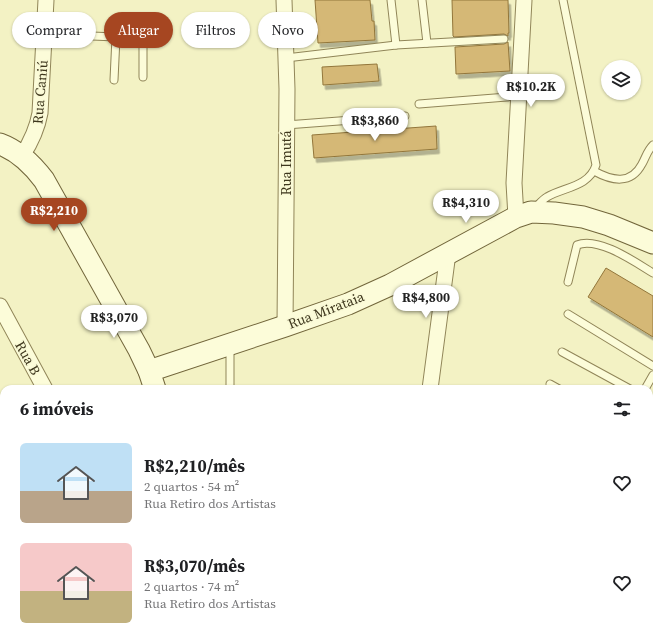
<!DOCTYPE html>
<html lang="pt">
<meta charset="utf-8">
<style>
:root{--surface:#fff;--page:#f2f2f2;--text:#202124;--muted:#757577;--accent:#a64621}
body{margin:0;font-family:"Source Serif 4",serif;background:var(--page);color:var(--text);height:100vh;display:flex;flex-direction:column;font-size:15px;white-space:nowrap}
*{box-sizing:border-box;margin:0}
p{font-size:13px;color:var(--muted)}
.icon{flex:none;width:22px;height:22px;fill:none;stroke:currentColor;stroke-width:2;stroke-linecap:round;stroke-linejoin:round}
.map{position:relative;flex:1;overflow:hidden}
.details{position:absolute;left:0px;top:385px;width:653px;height:256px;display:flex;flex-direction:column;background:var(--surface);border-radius:12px 12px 0 0;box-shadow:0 1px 3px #0004}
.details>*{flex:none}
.top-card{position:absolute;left:12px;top:12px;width:400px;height:36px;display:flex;gap:8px}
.buttons{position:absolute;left:601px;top:60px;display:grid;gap:8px}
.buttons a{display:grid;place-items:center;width:40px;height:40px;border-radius:50%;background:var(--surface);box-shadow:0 1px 3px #0004;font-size:20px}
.price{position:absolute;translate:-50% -34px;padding:0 9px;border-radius:14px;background:#fff;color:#222;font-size:13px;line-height:26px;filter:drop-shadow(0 1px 2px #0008)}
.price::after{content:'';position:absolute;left:50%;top:24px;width:12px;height:9px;margin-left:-6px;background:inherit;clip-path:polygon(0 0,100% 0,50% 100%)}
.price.current{background:var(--accent);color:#fff}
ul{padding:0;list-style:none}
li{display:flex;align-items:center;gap:12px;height:100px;padding:0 20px}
li span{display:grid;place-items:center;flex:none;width:112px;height:80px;border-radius:6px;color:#555}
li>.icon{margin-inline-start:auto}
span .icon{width:48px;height:48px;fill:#fffc;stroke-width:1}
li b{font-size:17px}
h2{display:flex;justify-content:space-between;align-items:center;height:48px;padding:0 20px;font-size:17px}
.pill{padding:0 14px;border-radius:18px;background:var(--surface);box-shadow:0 1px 3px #0004;font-size:14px;line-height:36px}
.pill.current{background:var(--accent);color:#fff}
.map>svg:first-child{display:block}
.grass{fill:url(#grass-dots)}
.building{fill:#d5b876;stroke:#92763b;filter:url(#shadow)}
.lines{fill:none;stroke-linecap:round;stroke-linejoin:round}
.lane-casing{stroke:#908558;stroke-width:9}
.street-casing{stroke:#908558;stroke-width:17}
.secondary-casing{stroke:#72663b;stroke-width:23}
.lane{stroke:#fcfcd9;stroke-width:7}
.street{stroke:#fcfcd9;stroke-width:15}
.secondary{stroke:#fcfcd9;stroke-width:21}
.labels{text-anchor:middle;stroke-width:3;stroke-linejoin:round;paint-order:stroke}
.street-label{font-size:14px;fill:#3e371d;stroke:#f9f9d5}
</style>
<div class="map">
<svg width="653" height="641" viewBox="0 0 653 641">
<defs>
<pattern id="grass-dots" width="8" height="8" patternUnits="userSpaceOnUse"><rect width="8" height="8" fill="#bad296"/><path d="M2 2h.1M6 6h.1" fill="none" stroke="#a1b581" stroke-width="1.8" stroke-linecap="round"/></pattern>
<filter id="shadow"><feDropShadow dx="2.5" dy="4.5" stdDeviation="0" flood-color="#0004"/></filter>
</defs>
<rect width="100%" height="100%" fill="#f3f2c4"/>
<path class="grass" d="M467,637H619L635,641H466Z"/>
<g class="building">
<path d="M315,0H370L372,21H374L375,40L318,43Z"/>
<path d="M452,0H508L509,33H508V36L504,34L454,37L453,36Z"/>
<path d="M508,42L510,71L456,74L455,47L504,44Z"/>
<path d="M377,64L379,81L323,85L322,67Z"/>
<path d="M436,126L437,149L314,158L312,135Z"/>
<path d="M606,268L653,296V337L588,297Z"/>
</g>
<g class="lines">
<g class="lane-casing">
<g id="lane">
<path d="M391,0L396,45"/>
<path d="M422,0L427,43"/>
<path d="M44,34L116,37L143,40V77"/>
<path d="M286,58L396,45L504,39"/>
<path d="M114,80L116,37"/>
<path d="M419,104L518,96"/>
<path d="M286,125L405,116"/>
<path d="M594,171C612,181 631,185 642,164C646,157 647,151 653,145"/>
<path d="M535,208C539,204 543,199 547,197C564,187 589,187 596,165L563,0"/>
<path d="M568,282L577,245C598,236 635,262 653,273"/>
<path d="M568,314L653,366"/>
<path d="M230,347V389"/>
<path d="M562,352L630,389"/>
<path d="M550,384L559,389"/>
<path d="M645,389L653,375"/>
<path d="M649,430L653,435"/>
<path d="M0,493H4"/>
<path d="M0,598L4,601"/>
<path d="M65,637L71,641"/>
<path d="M46,641L48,637"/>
<path d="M338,641L340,637"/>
</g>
</g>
<g class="street-casing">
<g id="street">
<path d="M284,0L287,89L285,326"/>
<path d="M22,156C31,142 37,130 40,113L46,0"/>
<path d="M516,217L514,183L524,0"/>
<path d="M0,306L45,389"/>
<path d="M430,389L448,253"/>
<path d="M0,441H4"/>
</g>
</g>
<g class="secondary-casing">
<g id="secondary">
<path d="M0,144C19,151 32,164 44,180L139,350L149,371L155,389"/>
<path d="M149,371L285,326L348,304L390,285L516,217L531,212L554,213L583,217L609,225L653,243"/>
<path d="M148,637L149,641"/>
</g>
</g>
<use href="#lane" class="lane"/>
<use href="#street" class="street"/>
<use href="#secondary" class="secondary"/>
</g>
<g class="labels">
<g class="street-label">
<text transform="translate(40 92) rotate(-85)" y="5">Rua Caniú</text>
<text transform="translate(286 163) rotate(-90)" y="5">Rua Imutá</text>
<text transform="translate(326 310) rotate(-21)" y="5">Rua Mirataia</text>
<text transform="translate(28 358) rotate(61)" y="5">Rua B</text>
</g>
</g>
</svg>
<div class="buttons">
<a><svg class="icon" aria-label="layers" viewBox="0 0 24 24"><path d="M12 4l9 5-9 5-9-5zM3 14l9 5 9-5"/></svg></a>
</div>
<b class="price" style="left:531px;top:108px">R$10.2K</b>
<b class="price" style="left:375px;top:142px">R$3,860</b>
<b class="price" style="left:466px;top:224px">R$4,310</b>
<b class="price current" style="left:54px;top:232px">R$2,210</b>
<b class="price" style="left:426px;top:319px">R$4,800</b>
<b class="price" style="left:114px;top:339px">R$3,070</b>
<div class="top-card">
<a class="pill">Comprar</a>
<a class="pill current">Alugar</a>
<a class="pill">Filtros</a>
<a class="pill">Novo</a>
</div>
<section class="details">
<h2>6 imóveis<svg class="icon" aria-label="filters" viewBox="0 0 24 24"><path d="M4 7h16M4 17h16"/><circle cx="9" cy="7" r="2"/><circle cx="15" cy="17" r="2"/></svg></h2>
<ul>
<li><span style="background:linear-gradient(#bfe0f5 60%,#b9a48a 0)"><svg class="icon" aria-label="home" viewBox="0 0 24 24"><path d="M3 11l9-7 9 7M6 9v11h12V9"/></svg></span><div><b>R$2,210/mês</b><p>2 quartos · 54 m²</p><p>Rua Retiro dos Artistas</p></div><svg class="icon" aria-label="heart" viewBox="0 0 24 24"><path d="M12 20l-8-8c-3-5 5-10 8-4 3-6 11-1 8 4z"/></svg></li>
<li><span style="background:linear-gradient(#f6c9c9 60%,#c2b280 0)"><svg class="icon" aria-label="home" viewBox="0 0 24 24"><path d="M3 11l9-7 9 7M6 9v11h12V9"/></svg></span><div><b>R$3,070/mês</b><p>2 quartos · 74 m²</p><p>Rua Retiro dos Artistas</p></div><svg class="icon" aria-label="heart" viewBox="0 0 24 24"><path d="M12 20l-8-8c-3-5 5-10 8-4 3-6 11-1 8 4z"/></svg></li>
</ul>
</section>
</div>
